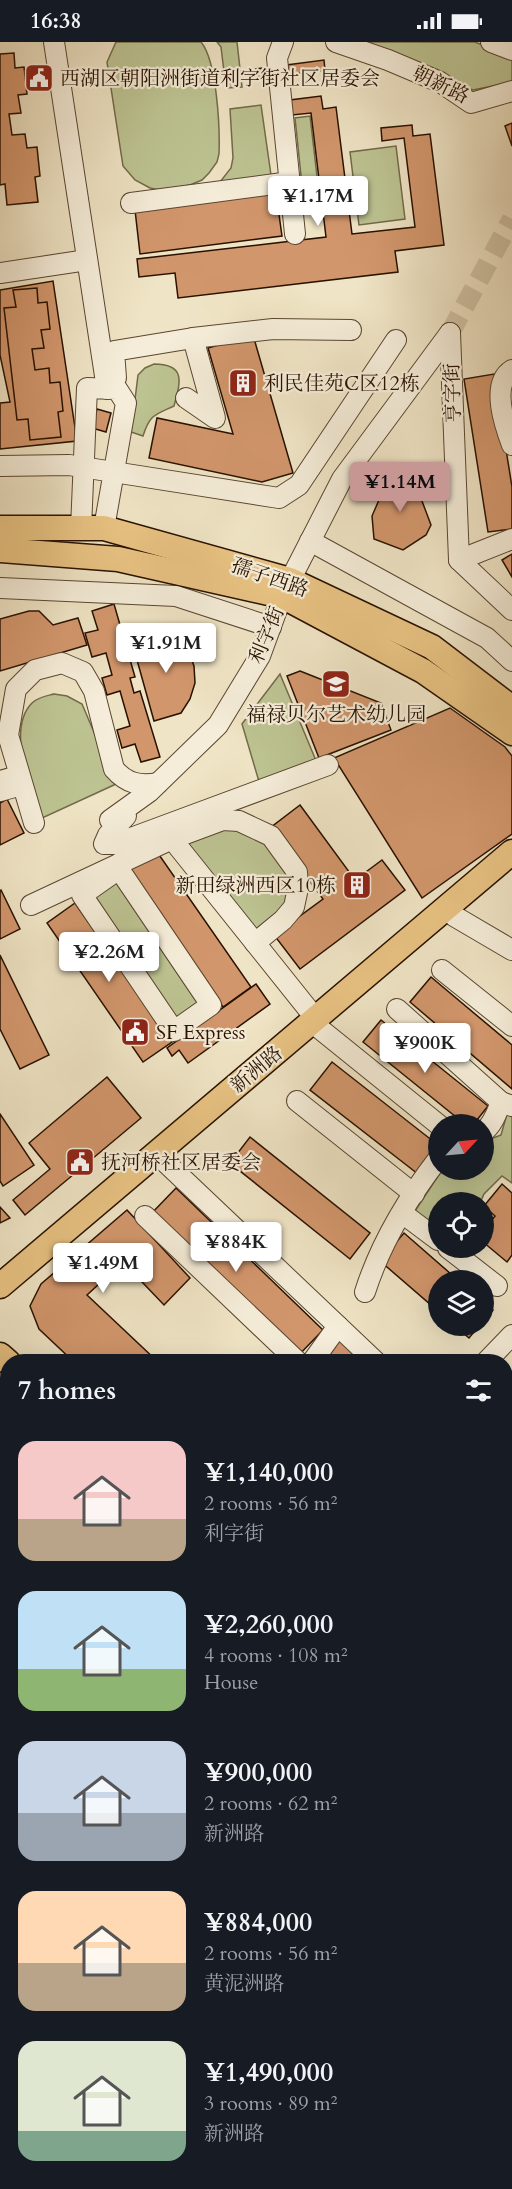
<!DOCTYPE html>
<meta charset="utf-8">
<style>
:root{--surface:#171b24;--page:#242831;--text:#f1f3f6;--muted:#9ea1a6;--accent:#c59692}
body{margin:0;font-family:Cardo,"Noto Serif SC",serif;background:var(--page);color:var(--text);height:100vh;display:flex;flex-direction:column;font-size:22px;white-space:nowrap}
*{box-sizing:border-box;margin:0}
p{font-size:20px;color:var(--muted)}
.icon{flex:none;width:33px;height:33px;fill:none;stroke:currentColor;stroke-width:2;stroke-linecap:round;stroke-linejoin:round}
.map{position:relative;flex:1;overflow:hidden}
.details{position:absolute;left:0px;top:1312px;width:513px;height:836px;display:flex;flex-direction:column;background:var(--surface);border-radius:24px 24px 0 0;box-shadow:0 6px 24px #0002}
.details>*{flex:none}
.needle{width:39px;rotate:64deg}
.fabs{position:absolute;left:428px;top:1072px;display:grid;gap:12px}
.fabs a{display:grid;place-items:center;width:66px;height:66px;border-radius:50%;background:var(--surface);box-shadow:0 6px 24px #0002;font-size:30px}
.price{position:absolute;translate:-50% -51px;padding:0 14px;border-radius:6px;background:#fff;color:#222;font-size:20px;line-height:39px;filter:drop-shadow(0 2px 3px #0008)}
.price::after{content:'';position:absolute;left:50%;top:36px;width:18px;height:14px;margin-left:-9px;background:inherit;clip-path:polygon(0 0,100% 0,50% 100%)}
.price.selected{background:var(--accent);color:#111}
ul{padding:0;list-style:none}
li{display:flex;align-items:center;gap:18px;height:150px;padding:0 18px}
li span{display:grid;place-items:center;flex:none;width:168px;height:120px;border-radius:18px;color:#555}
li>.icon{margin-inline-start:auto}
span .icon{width:72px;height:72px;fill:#fffc;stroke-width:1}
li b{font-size:26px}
h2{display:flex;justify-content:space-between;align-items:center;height:72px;padding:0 18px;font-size:26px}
.status{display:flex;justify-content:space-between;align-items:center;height:42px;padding:0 30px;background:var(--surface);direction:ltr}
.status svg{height:16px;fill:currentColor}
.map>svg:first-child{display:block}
.green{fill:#bdc392;stroke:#726a49;stroke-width:1.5}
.building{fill:#d2966c;stroke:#281100;stroke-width:1.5}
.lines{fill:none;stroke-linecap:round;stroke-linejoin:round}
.minor-tunnel{stroke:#d1c4a7;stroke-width:20;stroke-dasharray:20 10;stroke-linecap:butt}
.minor-casing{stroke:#5a4631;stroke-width:22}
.major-casing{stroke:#281100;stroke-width:27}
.minor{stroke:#f5edd9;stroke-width:20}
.major{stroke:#e8c282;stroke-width:24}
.labels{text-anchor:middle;stroke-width:4.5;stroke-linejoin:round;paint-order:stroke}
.poi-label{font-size:20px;fill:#281100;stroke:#f5edd9;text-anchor:start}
.street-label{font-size:20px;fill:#281100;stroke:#f5edd9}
</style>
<div class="status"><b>16:38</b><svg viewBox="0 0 49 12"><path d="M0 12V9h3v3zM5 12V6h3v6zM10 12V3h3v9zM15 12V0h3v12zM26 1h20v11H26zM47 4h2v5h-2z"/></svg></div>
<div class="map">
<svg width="512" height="2147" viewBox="0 0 512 2147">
<rect width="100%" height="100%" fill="#efe4c5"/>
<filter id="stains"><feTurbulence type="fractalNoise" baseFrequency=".00333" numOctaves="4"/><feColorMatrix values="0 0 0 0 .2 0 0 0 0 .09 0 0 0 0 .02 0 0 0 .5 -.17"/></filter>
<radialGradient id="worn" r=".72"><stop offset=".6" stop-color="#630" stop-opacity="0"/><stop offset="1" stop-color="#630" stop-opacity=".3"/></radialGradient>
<g class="green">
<path d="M116,0H201C217,19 220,86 219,112L217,120L209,131L202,138L190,143L160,148L150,146L135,138L123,124L107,20Z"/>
<path d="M217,0H237L242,45L226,46L221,5Z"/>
<path d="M355,0H475L512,15V40L473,48Z"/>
<path d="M261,63L271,133L220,140L231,126L233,116L230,67Z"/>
<path d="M310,74L320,160L304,162L295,76Z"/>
<path d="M396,104L405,177L359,183L350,110Z"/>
<path d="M154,322C187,322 180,341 174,364C155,373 150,372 143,394L131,390L138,333L145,326Z"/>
<path d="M280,632L317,721L260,743L242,682Z"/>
<path d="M54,652L67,654L82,662L116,742L40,777C31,747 6,687 32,661C38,655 46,654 54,652Z"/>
<path d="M228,781L269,801L290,830L287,852L281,873L256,894L179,799Z"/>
<path d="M118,828L211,963L175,987L82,852Z"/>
<path d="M507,1072L512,1075V1141L502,1134L484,1152L480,1161H438V1185L415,1169L442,1128H483V1100L501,1093Z"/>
<path d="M512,1829V2147H502L497,2141L506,2140V1843Z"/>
<path d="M284,2140L339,2141L350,2147H282Z"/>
</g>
<g class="building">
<path d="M14,11L15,26L24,25L27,52L18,53L21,71L9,72L12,93L25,92L27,106L37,105L40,134L35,135L38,160L7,163L5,142L0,143V12Z"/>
<path d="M324,18L325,28L258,37L256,27Z"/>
<path d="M321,54L323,67L336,65L352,192L415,185L404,96L382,99L381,86L412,83L413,94L430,92L444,203L395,209L398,230L178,256L175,231L139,235L137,217L326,195L311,71L292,73L290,58Z"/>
<path d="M512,81V104L505,84Z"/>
<path d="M276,151L282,194L140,212L135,168Z"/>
<path d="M53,239L77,399L0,407V361L10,360L0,313V248Z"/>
<path d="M37,246L38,261L47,260L50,287L41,288L44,306L32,307L35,328L49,326L50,341L60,340L63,369L58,370L61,395L30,398L28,377L17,378L4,266L16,265L13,248Z"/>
<path d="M253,293L293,431L262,440L149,416L157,376L233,392L208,306Z"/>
<path d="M494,332L512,445V487L488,490L464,337Z"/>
<path d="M97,367L111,371L106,390L92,386Z"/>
<path d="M410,427L431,483L426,493L403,508L374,497L372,474L389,435Z"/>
<path d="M512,512V535L502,518Z"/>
<path d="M114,562L135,635L130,636L134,651L140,649L160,715L141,720L135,702L122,706L117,688L130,684L120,649L107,653L102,636L112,633L106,611L92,615L85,591L98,588L92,569Z"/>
<path d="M29,569H39L53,583L78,576L87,603L0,629V577Z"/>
<path d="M161,592L174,594L186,603L194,624L195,641L190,657L181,671L154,679L132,600Z"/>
<path d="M300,629L381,661L391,688L319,716L287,634Z"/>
<path d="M450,666L505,705L512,714V792L422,856L334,716Z"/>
<path d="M7,757L24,791L0,803V761Z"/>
<path d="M300,763L355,838L382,818L405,848L300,927L274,893L323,857L270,786Z"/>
<path d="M155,807L251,945L223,965L126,826Z"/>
<path d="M1,848L20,887L0,897V849Z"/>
<path d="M75,861L172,1000L143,1020L47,881Z"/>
<path d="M0,913L49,1013L20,1027L0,987Z"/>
<path d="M431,935L512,1003V1047L410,960Z"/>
<path d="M256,942L270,962L188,1021L179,1008L172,1014L167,1006Z"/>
<path d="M381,978L488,1064L473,1083H466L363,1000Z"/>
<path d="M332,1020L438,1103V1106L418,1132L310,1048Z"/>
<path d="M107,1035L141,1076L25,1173L13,1158L50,1127L29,1101Z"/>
<path d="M0,1072L34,1123L3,1144L0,1139Z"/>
<path d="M250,1095L370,1191L350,1217L230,1121Z"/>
<path d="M502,1142L512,1151V1213L507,1220L483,1200V1189L495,1174L484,1164Z"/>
<path d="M176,1146L323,1288L296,1316L149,1174Z"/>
<path d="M0,1165L10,1176L0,1181Z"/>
<path d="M127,1168L190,1236L164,1263L123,1220L87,1253L158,1320H74L39,1287L30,1264L41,1242Z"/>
<path d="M404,1191L459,1239H438V1269L380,1219Z"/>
<path d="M483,1260L493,1268L483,1280Z"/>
<path d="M455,1284H479L469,1296Z"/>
<path d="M341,1294L369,1320H321Z"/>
<path d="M509,1340L512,1342V1481L506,1493V1342Z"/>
<path d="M3,1348L8,1353V1379L0,1386V1351Z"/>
<path d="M8,1384V1403L3,1407L0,1404V1392Z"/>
<path d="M8,1411V1425L1,1419Z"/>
<path d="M512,1489V1508L506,1504V1499Z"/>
<path d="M0,1544L8,1559V1584L0,1588Z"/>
<path d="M512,1547V1579L506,1573V1554Z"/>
<path d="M506,1596L512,1602V1633L506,1628Z"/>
<path d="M0,1746L8,1759V1833L0,1818Z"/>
<path d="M0,1932L8,1947V2022L0,2006Z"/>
<path d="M0,2114L8,2129V2140H13L16,2147H0Z"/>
<path d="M60,2140H96L84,2147H63Z"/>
<path d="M180,2140H216L219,2147H181Z"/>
<path d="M408,2140H420L415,2146Z"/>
</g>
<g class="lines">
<path class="minor-tunnel" d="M450,291L512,177"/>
<g class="minor-casing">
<g id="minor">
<path d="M54,0L107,347"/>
<path d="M283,0L277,16L295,192"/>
<path d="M336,0L388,18L440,40L471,61L512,49"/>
<path d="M491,0L512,8"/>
<path d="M131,161L290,140"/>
<path d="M0,231L87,218"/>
<path d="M450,291L459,518L512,568"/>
<path d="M193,296L273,287L351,288"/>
<path d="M512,328C490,342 505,384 512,403"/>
<path d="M116,336L114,309L193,296L215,376L186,356"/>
<path d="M0,424L69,423L279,456L299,443L396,298"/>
<path d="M81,486L87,346L117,347L126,361L104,486"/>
<path d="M310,499L487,596L512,619"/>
<path d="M459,518L512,497"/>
<path d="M0,546L176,554L271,585"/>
<path d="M0,739L15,735L18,744L0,749"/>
<path d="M126,774L108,793L104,802H115L328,723"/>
<path d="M110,778L149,750L218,683L260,614L282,554L342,437L450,291"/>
<path d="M34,781L8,693L16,647L35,628L62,621L83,630L94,649L114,727C127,742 140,744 158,741"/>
<path d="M172,797L223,778L239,779L271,794L297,830L298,846L294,865L283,878L255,901"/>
<path d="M119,827L211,963L174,989L82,853L119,827L120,821"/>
<path d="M31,863L172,797L316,977"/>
<path d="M454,874L512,908"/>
<path d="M442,928L512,984"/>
<path d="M397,967L501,1060L512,1064"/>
<path d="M320,987L439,1083"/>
<path d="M297,1059L414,1152"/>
<path d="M483,1090C493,1083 497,1070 501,1060"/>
<path d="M164,1119L376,1320"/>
<path d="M402,1171L438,1198"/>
<path d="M145,1174L298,1320"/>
<path d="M448,1206L497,1244"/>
<path d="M365,1250C380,1203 408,1156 438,1117"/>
<path d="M312,1320L338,1284"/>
<path d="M486,1320L512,1293"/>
<path d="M0,1536L8,1551"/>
<path d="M506,1548L512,1540"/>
<path d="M0,1681L8,1671"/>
<path d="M506,1819L512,1808"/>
<path d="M0,1870L8,1886"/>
<path d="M8,2030L0,2034L8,2049"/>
<path d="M274,2140V2147"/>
<path d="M360,2140L372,2147"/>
<path d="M469,2140L476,2147"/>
<path d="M52,2147V2140"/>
<path d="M131,2147L135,2140"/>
<path d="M438,2147L447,2140"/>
</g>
</g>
<g class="major-casing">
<g id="major">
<path d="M0,486H104L290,538L432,605L512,666"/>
<path d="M0,508L118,517L282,554L423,629L512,691"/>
<path d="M0,1244L512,810"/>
<path d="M0,1313L8,1320"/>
<path d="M506,1740L512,1743"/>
</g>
</g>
<use href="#minor" class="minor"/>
<use href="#major" class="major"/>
</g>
<defs>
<g id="civic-square" transform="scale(1.5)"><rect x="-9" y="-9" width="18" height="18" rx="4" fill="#8f2418" stroke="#f5edd9"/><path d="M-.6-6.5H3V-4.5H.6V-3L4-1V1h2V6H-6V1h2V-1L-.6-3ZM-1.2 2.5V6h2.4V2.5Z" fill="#fff"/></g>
<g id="building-square" transform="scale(1.5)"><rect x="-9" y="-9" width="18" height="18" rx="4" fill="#8f2418" stroke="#f5edd9"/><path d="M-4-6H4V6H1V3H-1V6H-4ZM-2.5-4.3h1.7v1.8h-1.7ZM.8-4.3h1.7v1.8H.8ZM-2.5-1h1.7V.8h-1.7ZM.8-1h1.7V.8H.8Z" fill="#fff"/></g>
<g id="school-square" transform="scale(1.5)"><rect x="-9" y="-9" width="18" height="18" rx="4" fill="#8f2418" stroke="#f5edd9"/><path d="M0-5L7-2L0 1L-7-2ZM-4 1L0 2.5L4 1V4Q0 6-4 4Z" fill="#fff"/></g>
</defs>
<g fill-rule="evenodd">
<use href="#civic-square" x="39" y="36"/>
<use href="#building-square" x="243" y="341"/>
<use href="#school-square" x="336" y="642"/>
<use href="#building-square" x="357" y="843"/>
<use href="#civic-square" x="135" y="990"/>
<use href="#civic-square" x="80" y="1120"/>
</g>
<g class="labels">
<g class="poi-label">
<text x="60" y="43">西湖区朝阳洲街道利字街社区居委会</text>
<text x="264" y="348">利民佳苑C区12栋</text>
<text x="336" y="679" text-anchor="middle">福禄贝尔艺术幼儿园</text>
<text x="336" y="850" text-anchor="end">新田绿洲西区10栋</text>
<text x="156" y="997">SF Express</text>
<text x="101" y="1127">抚河桥社区居委会</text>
</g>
<g class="street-label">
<text transform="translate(441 42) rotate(26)" y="7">朝新路</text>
<text transform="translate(452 351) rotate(-92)" y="7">亨字街</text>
<text transform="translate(270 535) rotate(19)" y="7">孺子西路</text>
<text transform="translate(266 593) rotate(-67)" y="7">利字街</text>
<text transform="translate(256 1027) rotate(-40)" y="7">新洲路</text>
</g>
</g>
<rect width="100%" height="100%" filter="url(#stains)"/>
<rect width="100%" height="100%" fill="url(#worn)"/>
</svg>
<div class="fabs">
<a><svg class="needle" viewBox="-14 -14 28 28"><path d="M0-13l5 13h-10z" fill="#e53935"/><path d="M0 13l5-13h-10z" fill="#9ea1a6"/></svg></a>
<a><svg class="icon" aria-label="locate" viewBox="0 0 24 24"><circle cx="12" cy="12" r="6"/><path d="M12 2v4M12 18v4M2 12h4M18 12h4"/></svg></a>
<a><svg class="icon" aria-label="layers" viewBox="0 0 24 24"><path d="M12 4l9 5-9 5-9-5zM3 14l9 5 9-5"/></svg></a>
</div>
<b class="price" style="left:318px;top:185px">¥1.17M</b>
<b class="price selected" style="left:400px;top:471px">¥1.14M</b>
<b class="price" style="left:166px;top:632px">¥1.91M</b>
<b class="price" style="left:109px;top:941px">¥2.26M</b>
<b class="price" style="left:425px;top:1032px">¥900K</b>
<b class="price" style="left:236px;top:1231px">¥884K</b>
<b class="price" style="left:103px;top:1252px">¥1.49M</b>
<section class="details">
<h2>7 homes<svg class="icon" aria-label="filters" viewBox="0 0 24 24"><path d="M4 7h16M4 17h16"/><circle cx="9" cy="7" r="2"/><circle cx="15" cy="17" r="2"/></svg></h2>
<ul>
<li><span style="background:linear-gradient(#f6c9c9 65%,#b9a48a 0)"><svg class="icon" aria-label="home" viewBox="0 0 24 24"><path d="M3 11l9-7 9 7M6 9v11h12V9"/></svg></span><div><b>¥1,140,000</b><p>2 rooms · 56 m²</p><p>利字街</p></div></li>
<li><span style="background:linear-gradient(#bfe0f5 65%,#8fb573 0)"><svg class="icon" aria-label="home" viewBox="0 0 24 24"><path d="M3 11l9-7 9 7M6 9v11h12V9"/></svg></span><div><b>¥2,260,000</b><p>4 rooms · 108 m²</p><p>House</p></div></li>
<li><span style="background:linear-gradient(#c9d6e8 60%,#9aa5b1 0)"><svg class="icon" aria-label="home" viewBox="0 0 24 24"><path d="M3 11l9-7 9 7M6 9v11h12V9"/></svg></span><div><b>¥900,000</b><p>2 rooms · 62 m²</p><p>新洲路</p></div></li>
<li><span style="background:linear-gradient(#ffd9b3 60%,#b9a48a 0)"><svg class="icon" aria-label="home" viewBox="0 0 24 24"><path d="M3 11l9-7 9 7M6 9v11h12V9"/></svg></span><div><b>¥884,000</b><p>2 rooms · 56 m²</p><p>黄泥洲路</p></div></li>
<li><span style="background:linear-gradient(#dfe7d0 75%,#7fa58c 0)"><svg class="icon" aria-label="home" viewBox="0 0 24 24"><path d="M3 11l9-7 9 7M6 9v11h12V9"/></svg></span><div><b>¥1,490,000</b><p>3 rooms · 89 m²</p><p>新洲路</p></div></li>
</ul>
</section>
</div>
